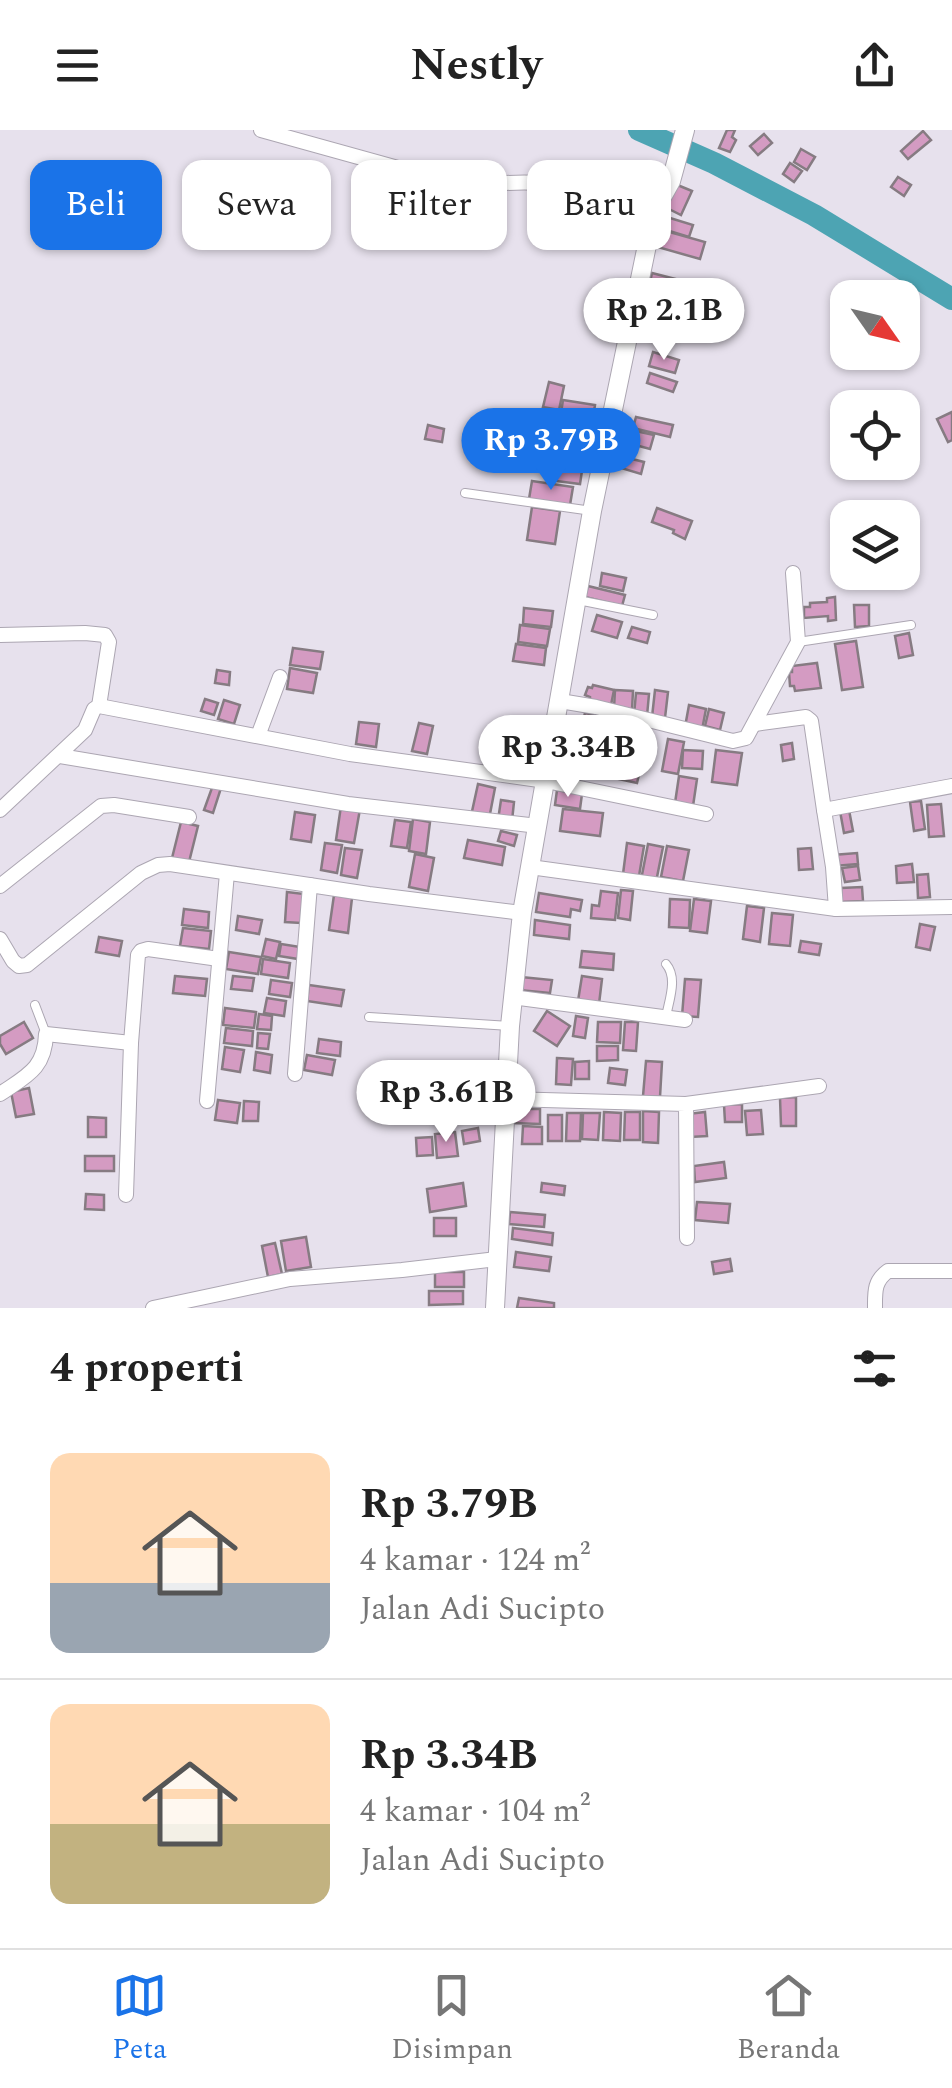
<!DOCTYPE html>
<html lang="id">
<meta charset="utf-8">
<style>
:root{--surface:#fff;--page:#f2f2f2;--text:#222;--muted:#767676;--line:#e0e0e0;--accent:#1a73e8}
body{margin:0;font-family:Spectral,serif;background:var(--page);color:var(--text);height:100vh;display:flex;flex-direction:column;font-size:38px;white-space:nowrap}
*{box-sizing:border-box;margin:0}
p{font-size:32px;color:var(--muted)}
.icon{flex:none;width:55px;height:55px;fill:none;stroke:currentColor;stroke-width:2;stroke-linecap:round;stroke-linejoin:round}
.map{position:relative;height:1178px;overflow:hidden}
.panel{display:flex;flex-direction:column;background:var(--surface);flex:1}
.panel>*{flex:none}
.top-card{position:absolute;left:30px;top:30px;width:892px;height:90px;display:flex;gap:20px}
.needle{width:65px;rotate:124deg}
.controls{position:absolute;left:830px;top:150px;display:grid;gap:20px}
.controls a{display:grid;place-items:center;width:90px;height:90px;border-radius:20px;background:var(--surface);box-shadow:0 2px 8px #0004;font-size:50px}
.price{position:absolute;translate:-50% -85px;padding:0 22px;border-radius:35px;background:#fff;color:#222;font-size:32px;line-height:65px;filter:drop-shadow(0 2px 5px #0008)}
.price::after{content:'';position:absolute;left:50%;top:60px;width:30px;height:22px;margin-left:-15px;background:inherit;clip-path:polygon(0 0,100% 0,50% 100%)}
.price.active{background:var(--accent);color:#fff}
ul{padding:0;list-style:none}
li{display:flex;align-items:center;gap:30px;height:250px;padding:0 50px}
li+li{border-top:2px solid var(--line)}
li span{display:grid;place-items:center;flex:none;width:280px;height:200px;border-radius:20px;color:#555}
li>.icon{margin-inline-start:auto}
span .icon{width:120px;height:120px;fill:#fffc;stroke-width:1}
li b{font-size:42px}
h2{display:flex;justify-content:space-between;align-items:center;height:120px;padding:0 50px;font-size:42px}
.chip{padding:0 35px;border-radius:20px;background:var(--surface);box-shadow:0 2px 8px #0004;font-size:35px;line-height:90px}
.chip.active{background:var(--accent);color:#fff}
header{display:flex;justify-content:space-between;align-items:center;height:130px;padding:0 50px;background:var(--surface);font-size:45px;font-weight:700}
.menu{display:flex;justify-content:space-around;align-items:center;height:140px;border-top:2px solid var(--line);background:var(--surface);font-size:28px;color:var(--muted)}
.menu a{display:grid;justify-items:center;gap:5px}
.menu .active{color:var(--accent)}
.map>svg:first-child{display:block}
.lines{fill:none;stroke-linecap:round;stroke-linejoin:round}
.river{stroke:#4da4b3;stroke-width:22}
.building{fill:#d49bc2;stroke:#867b82;stroke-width:2.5}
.service-casing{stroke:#aca6b2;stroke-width:10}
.minor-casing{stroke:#aca6b2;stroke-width:16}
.tertiary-casing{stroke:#aca6b2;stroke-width:20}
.service{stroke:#fff;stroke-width:8}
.minor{stroke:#fff;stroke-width:14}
.tertiary{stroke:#fff;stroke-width:18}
</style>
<header><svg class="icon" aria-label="menu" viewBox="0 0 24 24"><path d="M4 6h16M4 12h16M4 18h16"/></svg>Nestly<svg class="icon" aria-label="share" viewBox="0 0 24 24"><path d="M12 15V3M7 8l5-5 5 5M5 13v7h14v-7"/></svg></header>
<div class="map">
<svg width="952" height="1178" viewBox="0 0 952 1178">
<rect width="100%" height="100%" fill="#e7e1ed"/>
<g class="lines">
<path class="river" d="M639,0L714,33L814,85L952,169"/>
</g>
<g class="building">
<path d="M727,0H735L732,7L736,10L730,22L719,18Z"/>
<path d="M923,1L931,10L908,29L901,21Z"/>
<path d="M764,4L772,13L758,25L750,16Z"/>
<path d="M801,19L815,27L807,40L794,32Z"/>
<path d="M790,33L802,41L794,52L783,44Z"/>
<path d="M579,37L605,45L599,62L574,53Z"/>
<path d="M898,47L911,55L904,66L891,57Z"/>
<path d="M675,54L692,61L681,85L665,77Z"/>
<path d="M568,61L579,63L574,84L564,82Z"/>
<path d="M584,63L602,68L596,88L578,83Z"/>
<path d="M657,84L693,95L689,107L653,96Z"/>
<path d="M605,92L628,98L624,111L601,105Z"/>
<path d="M659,99L705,112L700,129L654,116Z"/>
<path d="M652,143L683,151L678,169L648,161Z"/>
<path d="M653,222L679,230L675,243L649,236Z"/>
<path d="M650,243L677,252L673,262L647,253Z"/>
<path d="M549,252L564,256L559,280L543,277Z"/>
<path d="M563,270L595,275L592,294L560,289Z"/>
<path d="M952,282V310L948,312L937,289Z"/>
<path d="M636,287L673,295L670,307L633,298Z"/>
<path d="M519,293L536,296L530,328L513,325Z"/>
<path d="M538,294L556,297L550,328L533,325Z"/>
<path d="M428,295L444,299L442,312L425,309Z"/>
<path d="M631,300L654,305L650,319L628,313Z"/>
<path d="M624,327L644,332L641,344L621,338Z"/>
<path d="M559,331L583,334L580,354L556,351Z"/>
<path d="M532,351L573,357L570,375L529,369Z"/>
<path d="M532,377L560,381L555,414L527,410Z"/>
<path d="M657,378L692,391L685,409L673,403L674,400L652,392Z"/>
<path d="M602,443L626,448L623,461L600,456Z"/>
<path d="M588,456L625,465L622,476L585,467Z"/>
<path d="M835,467L836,490L828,491V486L804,488V477H810V473L827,472V468Z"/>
<path d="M854,475H869V496L855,497Z"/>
<path d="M524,478L553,481L551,497L523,494Z"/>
<path d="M597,485L622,492L617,508L592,501Z"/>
<path d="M520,495L550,499L547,516L518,512Z"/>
<path d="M632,497L650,502L647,513L628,508Z"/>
<path d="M909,503L913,525L899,528L895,506Z"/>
<path d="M856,511L863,557L842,560L835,514Z"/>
<path d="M516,514L546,518L544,535L513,531Z"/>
<path d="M293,518L323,522L320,539L290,535Z"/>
<path d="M817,533L821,558L795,561L794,556H790L789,542H792V536Z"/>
<path d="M290,538L317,543L313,563L287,559Z"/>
<path d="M217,540L230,542L229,555L215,553Z"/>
<path d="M593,555L614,560L611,575L590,570V567L585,565L588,557L592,558Z"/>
<path d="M615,560L633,561L632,580L614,578Z"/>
<path d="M655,560L668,562L665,588L652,587Z"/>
<path d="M636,563L649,564L647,586L634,585Z"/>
<path d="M205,569L218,573L214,585L201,581Z"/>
<path d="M224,570L240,575L234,594L218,589Z"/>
<path d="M689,575L706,579L702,600L685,597Z"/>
<path d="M709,579L724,583L720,600L705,596Z"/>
<path d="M585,583L617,589L614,606L581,600Z"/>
<path d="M359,592L379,594L376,617L356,614Z"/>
<path d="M419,593L433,596L427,624L412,621Z"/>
<path d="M668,609L684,612L678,644L662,641Z"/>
<path d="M628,611L646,615L637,653L619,649Z"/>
<path d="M792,613L794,629L783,631L781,615Z"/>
<path d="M683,620L703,621L702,639L682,638Z"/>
<path d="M716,620L742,623L737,655L712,652Z"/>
<path d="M487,621L514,626L510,645L483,639Z"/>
<path d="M679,646L697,649L693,676L675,673Z"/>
<path d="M478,654L495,658L489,689L471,686Z"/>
<path d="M213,655L221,658L213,683L204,680Z"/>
<path d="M557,660L582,664L580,679L555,675Z"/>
<path d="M501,670L514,672L512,691L498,690Z"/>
<path d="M921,671L925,699L914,701L910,672Z"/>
<path d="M941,674L944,706L929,707L927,675Z"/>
<path d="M341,676L360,679L354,713L336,710Z"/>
<path d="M563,679L603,683L600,706L560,701Z"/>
<path d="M849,680L853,701L844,703L840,681Z"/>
<path d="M295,682L315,685L311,712L291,709Z"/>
<path d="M413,689L430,692L426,724L409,721Z"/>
<path d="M395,690L411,692L407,718L391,716Z"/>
<path d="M181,692L198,696L189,732L172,728Z"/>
<path d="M501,701L517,705L514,716L498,711Z"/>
<path d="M468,710L505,717L502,735L464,728Z"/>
<path d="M325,713L342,715L337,743L321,740Z"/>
<path d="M627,713L644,716L639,746L623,744Z"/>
<path d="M648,714L663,717L656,752L641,750Z"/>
<path d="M667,716L689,720L683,751L661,747Z"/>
<path d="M345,718L362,720L357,748L341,745Z"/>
<path d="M811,718L813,739L799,740L798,719Z"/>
<path d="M857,723L858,734L834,736L833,725Z"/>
<path d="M415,724L434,728L428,761L409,757Z"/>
<path d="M912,734L914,752L897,753L896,736Z"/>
<path d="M858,736L860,750L845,752L842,738Z"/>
<path d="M928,744L930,767L918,768L917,745Z"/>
<path d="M862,757L863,771L841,772V758Z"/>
<path d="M621,760L633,761L630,790L618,788Z"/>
<path d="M601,761L618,763L615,790L591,788L592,775L599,776Z"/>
<path d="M287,762L304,764L301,793L285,792Z"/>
<path d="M539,763L582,770L580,781L571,779L570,787L536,782Z"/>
<path d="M334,765L352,768L348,803L329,800Z"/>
<path d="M670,769L690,770L689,798L669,797Z"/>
<path d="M694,769L711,771L707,803L690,801Z"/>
<path d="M747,776L764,778L760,812L743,809Z"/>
<path d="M184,779L209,782L208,798L182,795Z"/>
<path d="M772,783L793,785L790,816L769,814Z"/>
<path d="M238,786L262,790L259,804L236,800Z"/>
<path d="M535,790L570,795L569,809L534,805Z"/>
<path d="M920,794L935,797L930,820L916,817Z"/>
<path d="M183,798L211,801L209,819L180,816Z"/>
<path d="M99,807L122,811L119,826L96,822Z"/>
<path d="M266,809L280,812L276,829L262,826Z"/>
<path d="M801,811L821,814L819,825L799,822Z"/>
<path d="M281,814L300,817L298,829L279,826Z"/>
<path d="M582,821L614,824L613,840L580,837Z"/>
<path d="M229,822L261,827L258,844L226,839Z"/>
<path d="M263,829L290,833L288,848L261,844Z"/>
<path d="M175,846L207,849L205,866L173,863Z"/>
<path d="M233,846L254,848L252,861L231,859Z"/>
<path d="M582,846L602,849L599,874L578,871Z"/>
<path d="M521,847L552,850L550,863L519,860Z"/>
<path d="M685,849L701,850L698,887L682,886Z"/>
<path d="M271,850L292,853L290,867L269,864Z"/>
<path d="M309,855L344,860L341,876L307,871Z"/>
<path d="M267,868L286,871L284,886L264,883Z"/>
<path d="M225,878L256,882L254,898L223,895Z"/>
<path d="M547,881L570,896L557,916L534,901Z"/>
<path d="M259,884L272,886L271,900L257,899Z"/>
<path d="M576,886L588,888L585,908L573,906Z"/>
<path d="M24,892L33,908L6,924L0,914V906Z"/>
<path d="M598,892H621L620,913L597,912Z"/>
<path d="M625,892H638L636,921L623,920Z"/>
<path d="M226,898L253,901L252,916L224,913Z"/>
<path d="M258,903L270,904L268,919L257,918Z"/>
<path d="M319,909L341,912L340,926L317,923Z"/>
<path d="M597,916H618V930L597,931Z"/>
<path d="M225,917L244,920L240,942L222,939Z"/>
<path d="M256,922L272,925L270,943L254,940Z"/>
<path d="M307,925L335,930L332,945L304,940Z"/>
<path d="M557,928L573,929L571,955L556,954Z"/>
<path d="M589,931V949H575V932Z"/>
<path d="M646,931L662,932L660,967L643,966Z"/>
<path d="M610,938L627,940L625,955L608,953Z"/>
<path d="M29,958L34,984L16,987L11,962Z"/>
<path d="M796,967V996H781L780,968Z"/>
<path d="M218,970L240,973L237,993L215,990Z"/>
<path d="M244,971L259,972L258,991H243Z"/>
<path d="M742,974V992H725L724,975Z"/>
<path d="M512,979H540V994L512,993Z"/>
<path d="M761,980L763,1004L747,1005L745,981Z"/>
<path d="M643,981L659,982L658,1013L643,1012Z"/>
<path d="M604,982L621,983L620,1011L603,1010Z"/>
<path d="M625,982H640V1010H624Z"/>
<path d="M705,982L707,1006L690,1007L688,984Z"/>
<path d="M567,983H581L580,1011H566Z"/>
<path d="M583,983H600L598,1010L582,1009Z"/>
<rect x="548" y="985" width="14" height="26"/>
<path d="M88,987L106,988V1007H88Z"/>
<path d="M523,996L542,997V1014H522Z"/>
<path d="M478,998L480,1011L464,1014L462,1001Z"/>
<path d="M455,1002L458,1026L437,1028L435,1004Z"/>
<path d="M432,1007L433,1025L417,1026L416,1008Z"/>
<rect x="85" y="1026" width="29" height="15"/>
<path d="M724,1032L726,1048L695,1052L694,1036Z"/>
<path d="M463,1053L466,1076L430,1082L427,1059Z"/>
<path d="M542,1053L565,1056L564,1065L541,1062Z"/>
<path d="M86,1064L104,1065V1080L85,1079Z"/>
<path d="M697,1072L730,1074L728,1093L695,1090Z"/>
<path d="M510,1082L545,1085L544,1097L509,1094Z"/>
<rect x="434" y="1088" width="22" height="18"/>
<path d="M513,1098L553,1103L552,1115L512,1109Z"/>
<path d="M306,1107L311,1137L286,1141L281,1111Z"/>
<path d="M275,1113L282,1144L268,1147L262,1116Z"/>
<path d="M516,1122L551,1127L549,1141L514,1137Z"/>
<path d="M730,1129L732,1141L714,1144L712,1132Z"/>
<rect x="435" y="1142" width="29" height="15"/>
<path d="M429,1161H463V1174L429,1175Z"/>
<path d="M519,1168L554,1173V1178H517Z"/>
</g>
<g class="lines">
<g class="service-casing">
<g id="service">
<path d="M635,187L677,182L682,177L685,157"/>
<path d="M528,288L609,299"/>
<path d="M465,363L592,381"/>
<path d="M578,470L653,485"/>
<path d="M798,512L911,495"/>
<path d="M666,834C678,848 669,870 666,887"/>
<path d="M35,875L46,904"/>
<path d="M369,887L510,896"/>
</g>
</g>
<g class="minor-casing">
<g id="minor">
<path d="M261,0L452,53C481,56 510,51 539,53C579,56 618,68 657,76"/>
<path d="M0,505L85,503L105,505L109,512L99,576"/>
<path d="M560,571L596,577L733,611L746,608L798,512L793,443"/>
<path d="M755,594L806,587L811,591L824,680"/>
<path d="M258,606L280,547"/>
<path d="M60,626L348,674L538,696"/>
<path d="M0,680L85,600L94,579L99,576L350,624L546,651L706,684"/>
<path d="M530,737L836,779L952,777"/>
<path d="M0,756L101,676L114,675L189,687"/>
<path d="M836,779L833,737L824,680L952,656"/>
<path d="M0,809L13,831L19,836L27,835L141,743L158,735L170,734L369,764L522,783"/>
<path d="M512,867L685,890"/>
<path d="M295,944L310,755"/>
<path d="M0,964C26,946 45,939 46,904L131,913"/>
<path d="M506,969L686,974L687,1108"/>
<path d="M207,971L227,743"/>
<path d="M686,974L819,956"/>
<path d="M126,1065L131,913L138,825L141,821L148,819L219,829"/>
<path d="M153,1178L290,1149L402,1140L497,1129"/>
<path d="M875,1178C875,1162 874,1151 888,1141H952"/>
</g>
</g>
<g class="tertiary-casing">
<path id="tertiary" d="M495,1178L510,896L522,783L592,381L652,91L657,76L671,51L685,0"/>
</g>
<use href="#service" class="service"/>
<use href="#minor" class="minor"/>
<use href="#tertiary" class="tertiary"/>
</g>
</svg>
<div class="controls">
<a><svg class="needle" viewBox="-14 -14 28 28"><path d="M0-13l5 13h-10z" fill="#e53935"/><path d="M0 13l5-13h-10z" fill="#767676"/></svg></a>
<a><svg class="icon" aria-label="locate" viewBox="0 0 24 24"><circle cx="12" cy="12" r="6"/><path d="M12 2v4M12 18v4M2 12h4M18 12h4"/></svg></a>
<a><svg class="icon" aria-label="layers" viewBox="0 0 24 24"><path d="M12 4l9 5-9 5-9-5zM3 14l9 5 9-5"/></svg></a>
</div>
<b class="price" style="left:664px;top:233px">Rp 2.1B</b>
<b class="price active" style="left:551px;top:363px">Rp 3.79B</b>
<b class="price" style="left:568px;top:670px">Rp 3.34B</b>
<b class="price" style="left:446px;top:1015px">Rp 3.61B</b>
<div class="top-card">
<a class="chip active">Beli</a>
<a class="chip">Sewa</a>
<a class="chip">Filter</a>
<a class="chip">Baru</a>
</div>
</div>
<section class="panel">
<h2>4 properti<svg class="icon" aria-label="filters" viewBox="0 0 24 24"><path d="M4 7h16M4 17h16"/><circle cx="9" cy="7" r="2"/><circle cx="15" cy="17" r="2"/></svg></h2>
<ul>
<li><span style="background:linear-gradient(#ffd9b3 65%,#9aa5b1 0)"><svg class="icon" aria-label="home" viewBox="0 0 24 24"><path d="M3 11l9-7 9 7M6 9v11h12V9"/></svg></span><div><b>Rp 3.79B</b><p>4 kamar · 124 m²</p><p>Jalan Adi Sucipto</p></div></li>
<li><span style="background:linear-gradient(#ffd9b3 60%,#c2b280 0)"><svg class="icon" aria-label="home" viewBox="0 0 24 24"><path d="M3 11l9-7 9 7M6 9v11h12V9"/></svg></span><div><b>Rp 3.34B</b><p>4 kamar · 104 m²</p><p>Jalan Adi Sucipto</p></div></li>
</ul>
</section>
<nav class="menu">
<a class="active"><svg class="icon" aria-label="map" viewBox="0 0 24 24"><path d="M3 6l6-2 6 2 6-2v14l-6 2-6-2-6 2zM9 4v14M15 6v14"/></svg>Peta</a>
<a><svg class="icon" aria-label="saved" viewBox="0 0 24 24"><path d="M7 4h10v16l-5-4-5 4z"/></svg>Disimpan</a>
<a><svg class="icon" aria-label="home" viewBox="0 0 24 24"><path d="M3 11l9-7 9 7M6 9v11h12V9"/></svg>Beranda</a>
</nav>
